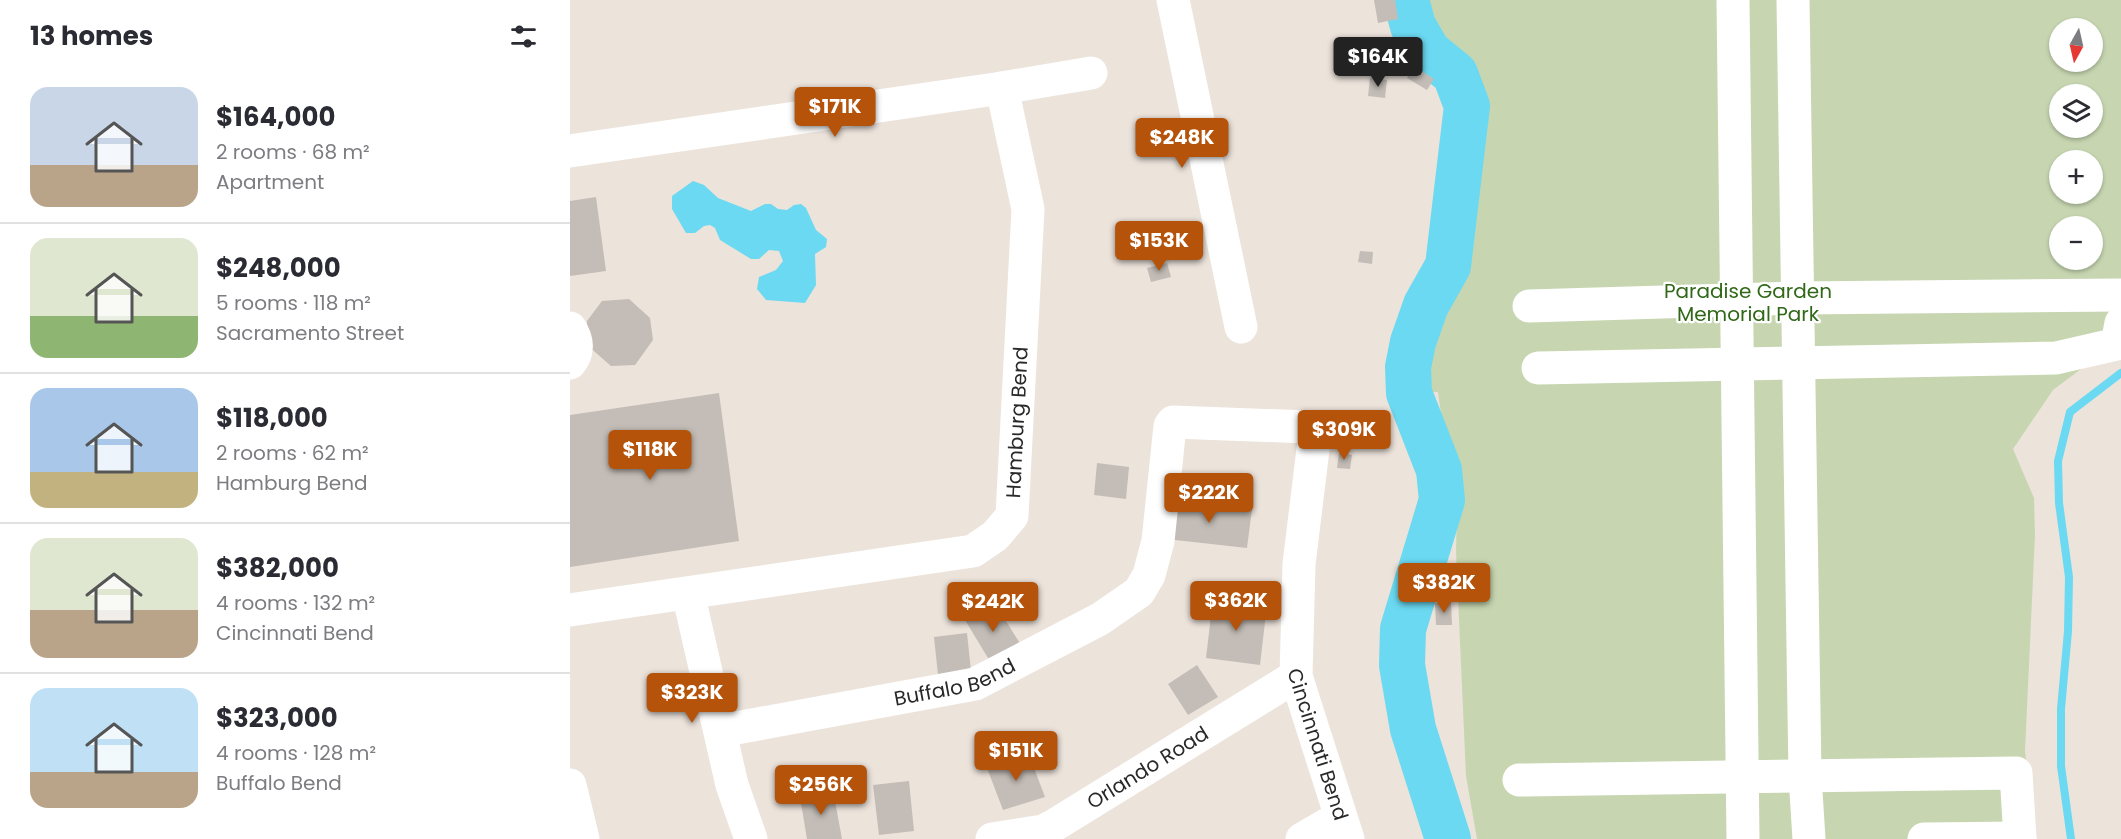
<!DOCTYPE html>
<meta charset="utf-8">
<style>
:root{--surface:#fff;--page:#f7f7f7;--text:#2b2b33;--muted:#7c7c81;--line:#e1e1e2;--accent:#b45309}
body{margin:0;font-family:Poppins,sans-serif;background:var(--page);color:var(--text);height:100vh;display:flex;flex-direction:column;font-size:22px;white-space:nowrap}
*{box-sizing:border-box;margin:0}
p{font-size:20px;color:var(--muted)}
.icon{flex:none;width:33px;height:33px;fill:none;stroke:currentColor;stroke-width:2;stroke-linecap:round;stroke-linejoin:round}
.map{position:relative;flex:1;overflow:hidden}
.panel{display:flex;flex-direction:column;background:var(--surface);width:570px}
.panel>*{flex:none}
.needle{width:39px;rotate:188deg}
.fabs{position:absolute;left:1479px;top:18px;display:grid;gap:12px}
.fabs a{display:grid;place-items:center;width:54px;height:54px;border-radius:50%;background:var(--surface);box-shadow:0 2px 4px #0004;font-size:30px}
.price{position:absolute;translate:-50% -51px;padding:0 14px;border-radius:6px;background:var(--accent);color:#fff;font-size:20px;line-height:39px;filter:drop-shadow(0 2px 3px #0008)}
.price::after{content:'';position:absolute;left:50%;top:36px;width:18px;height:14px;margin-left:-9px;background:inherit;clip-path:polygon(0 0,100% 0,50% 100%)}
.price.active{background:#222;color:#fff}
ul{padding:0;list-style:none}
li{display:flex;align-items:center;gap:18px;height:150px;padding:0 30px}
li+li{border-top:2px solid var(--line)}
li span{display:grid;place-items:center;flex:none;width:168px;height:120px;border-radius:18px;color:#555}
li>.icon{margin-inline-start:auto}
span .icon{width:72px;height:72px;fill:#fffc;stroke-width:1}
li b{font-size:26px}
h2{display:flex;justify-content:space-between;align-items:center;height:72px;padding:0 30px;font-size:26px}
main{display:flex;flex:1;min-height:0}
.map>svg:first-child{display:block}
.cemetery{fill:#c7d6b1;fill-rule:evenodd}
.water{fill:#6bd9f1}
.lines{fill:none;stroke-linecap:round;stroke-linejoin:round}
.stream{stroke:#6bd9f1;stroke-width:8}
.river{stroke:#6bd9f1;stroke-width:46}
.building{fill:#c4bdb7}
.minor{stroke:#fff;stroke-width:33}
.labels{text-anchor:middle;stroke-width:4.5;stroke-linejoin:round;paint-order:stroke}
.park-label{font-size:20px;fill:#306818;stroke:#fff}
.street-label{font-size:20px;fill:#292929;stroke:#fff}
</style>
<main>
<section class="panel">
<h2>13 homes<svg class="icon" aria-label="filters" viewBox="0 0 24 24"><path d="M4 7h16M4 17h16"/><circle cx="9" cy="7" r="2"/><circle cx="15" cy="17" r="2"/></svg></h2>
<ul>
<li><span style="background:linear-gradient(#c9d6e8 65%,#b9a48a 0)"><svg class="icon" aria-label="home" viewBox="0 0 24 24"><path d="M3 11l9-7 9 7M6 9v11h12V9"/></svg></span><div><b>$164,000</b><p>2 rooms · 68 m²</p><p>Apartment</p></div></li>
<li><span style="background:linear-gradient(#dfe7d0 65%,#8fb573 0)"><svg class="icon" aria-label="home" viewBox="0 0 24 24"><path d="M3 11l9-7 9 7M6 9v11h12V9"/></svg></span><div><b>$248,000</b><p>5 rooms · 118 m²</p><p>Sacramento Street</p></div></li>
<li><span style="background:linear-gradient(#a9c7e8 70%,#c2b280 0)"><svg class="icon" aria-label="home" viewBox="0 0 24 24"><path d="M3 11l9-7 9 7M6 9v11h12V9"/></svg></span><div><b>$118,000</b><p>2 rooms · 62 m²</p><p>Hamburg Bend</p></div></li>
<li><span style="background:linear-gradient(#dfe7d0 60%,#b9a48a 0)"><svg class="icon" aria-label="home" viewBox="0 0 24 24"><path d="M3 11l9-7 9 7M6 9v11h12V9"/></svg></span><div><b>$382,000</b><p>4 rooms · 132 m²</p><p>Cincinnati Bend</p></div></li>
<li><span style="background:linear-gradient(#bfe0f5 70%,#b9a48a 0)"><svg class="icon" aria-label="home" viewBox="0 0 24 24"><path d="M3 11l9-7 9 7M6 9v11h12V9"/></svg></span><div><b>$323,000</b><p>4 rooms · 128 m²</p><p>Buffalo Bend</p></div></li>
</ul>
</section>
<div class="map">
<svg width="1551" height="839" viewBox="0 0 1551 839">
<rect width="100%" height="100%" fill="#ece3db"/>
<path class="cemetery" d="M836,0H1551V339L1483,390L1443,449L1464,498L1465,535L1455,751L1465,839H907L896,776L886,552L888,470L872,421L868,392L839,393L838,367L843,342L856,305L878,266L897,106L885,74L858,52L843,26ZM1490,28H1522V62H1490ZM1490,94H1522V128H1490ZM1490,160H1522V194H1490ZM1490,226H1522V260H1490Z"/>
<path class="water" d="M123,181L134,185L148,198L181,211L195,204H201L208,209L217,210L224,205L231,204L236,208L246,230L257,239L256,247L245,254L246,285L235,303L196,300L187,289L189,277L206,270L213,261L209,251L199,250L189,259H181L150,240L145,228L140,225L134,226L125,233H116L102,209V196Z"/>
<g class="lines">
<path class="stream" d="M1501,839L1491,766V709L1498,631L1499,577L1489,503L1488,461L1500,412L1551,373"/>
<path class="river" d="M836,0L843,26L858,52L885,74L897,106L878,266L856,305L843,342L838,367L839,393L869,470L872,500L833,629L832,665L843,729L878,839"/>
</g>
<g class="building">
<path d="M804,0H825L828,19L808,23Z"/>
<path d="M844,66L864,79L857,90L837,78Z"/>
<path d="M800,78L817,80L815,98L798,96Z"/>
<path d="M26,197L36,271L0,276V201Z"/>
<path d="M790,251L803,252L802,264L788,262Z"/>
<path d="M597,263L601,277L581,282L577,268Z"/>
<path d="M59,299L80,318L83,340L65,365L41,366L17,345V321L32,301Z"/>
<path d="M149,393L169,541L0,567V415Z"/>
<path d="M769,453L782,455L780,469L767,468Z"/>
<path d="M527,463L559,467L556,499L524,495Z"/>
<path d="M600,501L682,509L677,548L596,539Z"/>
<path d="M643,598L697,605L690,665L636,658Z"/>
<path d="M424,602L451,645L421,663L395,620Z"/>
<path d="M881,602L882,625H866L865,603Z"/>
<path d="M397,633L401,671L368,675L364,637Z"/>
<path d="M627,665L648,697L618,715L598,684Z"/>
<path d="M458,752L475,797L433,810L417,768Z"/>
<path d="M339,781L344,831L309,835L303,785Z"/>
<path d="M263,790L272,839H237L230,797Z"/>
</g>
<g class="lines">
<g class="minor">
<path d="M603,0L671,327"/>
<path d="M1163,0L1173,839"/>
<path d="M1223,0L1235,776L1239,839"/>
<path d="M0,151L432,88L521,73"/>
<path d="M959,306L1228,298L1551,295"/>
<path d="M0,328C8,340 9,352 0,363"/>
<path d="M968,368L1486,358L1547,344L1551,323"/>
<path d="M118,593L162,785L181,839"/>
<path id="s1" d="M0,610L403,551L425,536L442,516L458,209L432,88"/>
<path id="s2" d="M150,731L405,684L530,619L569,592L579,575L588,541L600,426L603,422L738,427L745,433L729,564L726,676L778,839"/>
<path d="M949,780L1446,773L1450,839"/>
<path d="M0,785L13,839"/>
<path id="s3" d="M422,839L473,831L483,826L726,676"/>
<path d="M732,839L770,817"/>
<path d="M1354,839L1450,838"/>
</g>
</g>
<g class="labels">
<g class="park-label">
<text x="1178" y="298">Paradise Garden<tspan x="1178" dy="23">Memorial Park</tspan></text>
</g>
<g class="street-label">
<text dy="7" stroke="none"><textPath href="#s1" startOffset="554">Hamburg Bend</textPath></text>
<text dy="7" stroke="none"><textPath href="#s2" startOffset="240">Buffalo Bend</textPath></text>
<text dy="7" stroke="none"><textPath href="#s2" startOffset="1083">Cincinnati Bend</textPath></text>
<text dy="7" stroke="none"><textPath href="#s3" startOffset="174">Orlando Road</textPath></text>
</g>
</g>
</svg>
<div class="fabs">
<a><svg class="needle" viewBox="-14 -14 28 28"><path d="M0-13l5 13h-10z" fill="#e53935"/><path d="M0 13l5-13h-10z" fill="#7c7c81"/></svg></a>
<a><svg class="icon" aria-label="layers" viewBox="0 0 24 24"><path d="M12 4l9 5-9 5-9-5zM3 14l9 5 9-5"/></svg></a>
<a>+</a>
<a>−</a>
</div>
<b class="price active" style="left:808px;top:88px">$164K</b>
<b class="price" style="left:265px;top:138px">$171K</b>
<b class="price" style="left:612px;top:169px">$248K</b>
<b class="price" style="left:589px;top:272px">$153K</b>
<b class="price" style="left:774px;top:461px">$309K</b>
<b class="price" style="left:80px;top:481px">$118K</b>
<b class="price" style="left:639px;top:524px">$222K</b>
<b class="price" style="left:874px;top:614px">$382K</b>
<b class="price" style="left:666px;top:632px">$362K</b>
<b class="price" style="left:423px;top:633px">$242K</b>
<b class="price" style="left:122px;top:724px">$323K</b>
<b class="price" style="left:446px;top:782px">$151K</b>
<b class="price" style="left:251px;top:816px">$256K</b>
</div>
</main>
